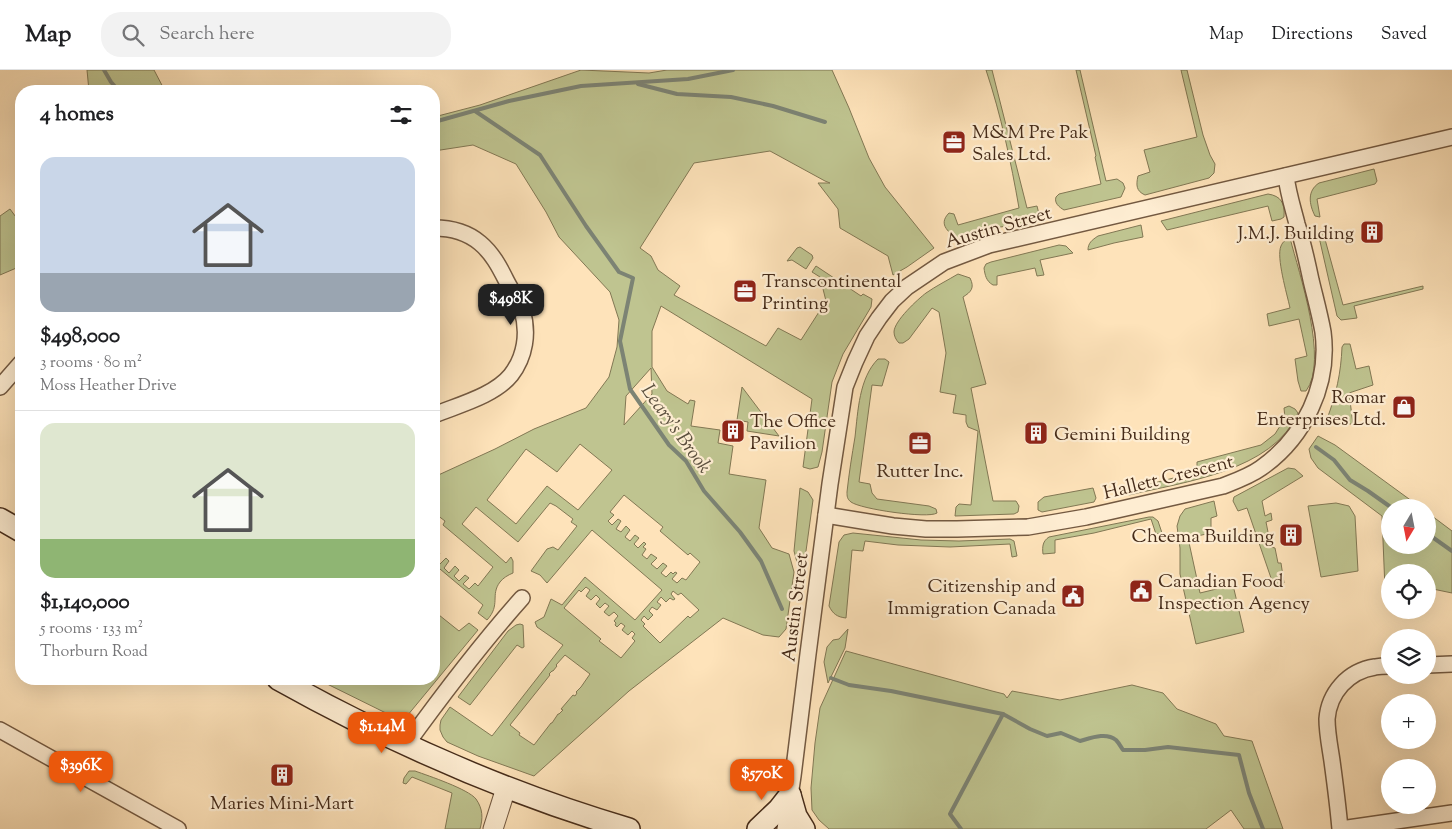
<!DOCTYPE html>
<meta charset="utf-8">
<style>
:root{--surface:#fff;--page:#f2f2f2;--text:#202124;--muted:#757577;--line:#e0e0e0;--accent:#ea580c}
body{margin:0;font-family:"Sorts Mill Goudy",serif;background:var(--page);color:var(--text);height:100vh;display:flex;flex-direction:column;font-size:19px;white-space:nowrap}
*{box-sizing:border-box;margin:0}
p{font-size:16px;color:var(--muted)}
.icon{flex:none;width:28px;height:28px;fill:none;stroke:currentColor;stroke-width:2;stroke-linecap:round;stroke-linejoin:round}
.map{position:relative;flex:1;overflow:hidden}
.side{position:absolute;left:15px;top:15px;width:425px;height:600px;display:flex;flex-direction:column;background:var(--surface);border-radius:20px;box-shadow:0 5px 20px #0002}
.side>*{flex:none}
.needle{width:32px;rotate:190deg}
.tools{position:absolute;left:1381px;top:429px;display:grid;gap:10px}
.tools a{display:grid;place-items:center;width:55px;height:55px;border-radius:50%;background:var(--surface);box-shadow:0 5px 20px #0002;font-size:25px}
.price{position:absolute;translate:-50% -42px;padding:0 11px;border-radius:10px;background:var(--accent);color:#fff;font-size:16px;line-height:32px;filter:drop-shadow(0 1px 2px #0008)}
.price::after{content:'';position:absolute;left:50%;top:30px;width:15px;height:11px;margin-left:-8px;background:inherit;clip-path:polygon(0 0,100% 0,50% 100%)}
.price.current{background:#222;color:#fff}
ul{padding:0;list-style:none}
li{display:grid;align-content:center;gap:10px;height:265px;padding:0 25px}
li+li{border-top:1px solid var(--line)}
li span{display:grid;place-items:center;height:155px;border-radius:15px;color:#555}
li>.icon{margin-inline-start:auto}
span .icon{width:90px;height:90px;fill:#fffc;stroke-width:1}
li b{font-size:21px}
h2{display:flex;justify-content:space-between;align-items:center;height:60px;padding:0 25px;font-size:21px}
header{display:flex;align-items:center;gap:30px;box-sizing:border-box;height:70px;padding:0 25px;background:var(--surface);border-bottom:1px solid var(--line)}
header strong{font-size:24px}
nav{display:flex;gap:28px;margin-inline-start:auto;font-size:18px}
.search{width:350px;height:45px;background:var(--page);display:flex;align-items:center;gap:12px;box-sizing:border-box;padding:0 18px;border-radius:20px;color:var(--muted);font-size:19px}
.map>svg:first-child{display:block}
.green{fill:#bfc490;stroke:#827854;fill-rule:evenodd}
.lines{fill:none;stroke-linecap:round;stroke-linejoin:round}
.stream{stroke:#7c8374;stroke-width:4}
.minor-casing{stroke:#735941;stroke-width:18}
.tertiary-casing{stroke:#735941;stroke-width:21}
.secondary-casing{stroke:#452b19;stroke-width:24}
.minor{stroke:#feedd2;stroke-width:15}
.tertiary{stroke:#feedd2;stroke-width:19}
.secondary{stroke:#feedd2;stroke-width:21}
.labels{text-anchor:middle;stroke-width:4.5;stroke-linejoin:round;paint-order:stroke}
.poi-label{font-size:19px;fill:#452b19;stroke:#feedd2;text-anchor:start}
.street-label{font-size:19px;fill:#452b19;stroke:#feedd2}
.water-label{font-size:20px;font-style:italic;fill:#5c503f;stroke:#feedd2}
</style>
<header>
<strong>Map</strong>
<div class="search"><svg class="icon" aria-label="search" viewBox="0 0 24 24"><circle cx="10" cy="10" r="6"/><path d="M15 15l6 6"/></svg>Search here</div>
<nav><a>Map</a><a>Directions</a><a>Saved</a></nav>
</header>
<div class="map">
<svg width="1452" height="759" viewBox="0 0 1452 759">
<rect width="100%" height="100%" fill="#fee3ba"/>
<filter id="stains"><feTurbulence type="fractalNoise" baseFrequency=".004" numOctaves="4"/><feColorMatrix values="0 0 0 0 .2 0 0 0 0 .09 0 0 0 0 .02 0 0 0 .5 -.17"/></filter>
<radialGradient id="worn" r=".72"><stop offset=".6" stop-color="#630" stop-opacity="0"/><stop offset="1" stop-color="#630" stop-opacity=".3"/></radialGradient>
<g class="green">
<path d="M87,0H154L165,21H89Z"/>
<path d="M581,0L649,3L667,0H832L849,38L869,88L885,117L934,178L907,197L893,205L888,186L840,158L838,139L818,113H830L825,111L770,81L694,93L640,178L651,186L658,200L680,216L674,225L766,276L778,258L801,270L826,231L820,207L812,202L816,196L861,226L863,224L872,229L871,237L843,284L832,312L822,382L818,397L810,399L803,397L812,329L661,236L652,261V297L667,321L688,334L690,330L695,331L691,356L720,360L718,373L733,376L729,404L766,410L759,458L772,478L789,484L794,502L786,559L779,567L763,565L723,548L629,621L534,706L478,686L447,672L443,667L440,660V655L441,650L450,637L492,666L563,575L537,557L535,552L544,547L551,529L562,535L585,507L635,550L662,520L592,460L547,513L540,505L531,501L547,479L553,477L558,480L577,456L571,452L573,449L556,436L550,433L518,472L476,437L462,454L506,493L511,487L513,491V503C508,505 503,508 500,512C490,525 501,535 487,550L478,543L483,535L434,494V484L437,480L440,483L435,490L440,494L446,488L449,491L444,498L449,503L455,496L459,500L454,506L459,511L465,505L469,508L463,514L469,519L475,513L478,516L493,497L443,455L445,451L437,445L439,442L434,437V407L495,379L534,359L586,338L609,307L617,277L619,250L610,222L559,167L546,142L516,94L473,75L434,81V47L480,35ZM651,298L652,324L624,355L626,326ZM580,374L612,400L578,440L547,416L516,454L487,430L526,379L557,402ZM624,425L663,457L660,461L688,485L690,483L700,492L686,510L682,508L677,513L672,509L677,503L675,502L673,504L671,502L666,507L661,503L667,496L663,493L657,499L651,494L657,488L651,484L647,489L642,485L646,479L643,477L646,474L644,472L638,478L634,474L639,468L635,465L630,471L625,467L630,460L626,456L621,462L616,459L621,451L618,449L612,455L608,451L614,445L610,442ZM586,517L590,520L586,526L591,530L596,525L600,529L596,534L600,538L605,533L609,536L604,542L609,546L614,542L618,546L614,551L616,553L615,555L617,557L621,553L625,556L622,560L628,565L632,561L635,564L632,568L635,571L621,588L599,571L601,569L564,538L579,520L581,522ZM673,521L678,525L681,523L699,540L690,548L688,546L660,573L643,556L645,554L641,550L644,546L648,550L653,545L649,541L652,537L657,540L661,535L657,532L661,527L666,532L670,528L673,530L675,529L671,524ZM565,585L590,604L581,617L576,622L577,623L575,626L573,625L561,639L563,640L559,644H558L552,653H551L534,675L519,665L520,663L510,655L550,605L549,604L552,601H553L557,596L556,595Z"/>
<path d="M986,0H992L1027,138L1037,136L1040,148L1026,153L994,158L959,170C950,163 937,155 949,143L954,144L958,155L1019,138C1011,92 1001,45 986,0Z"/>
<path d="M1076,0H1080L1106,111L1117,109L1123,113L1125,118L1121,127L1064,140C1059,137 1054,133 1056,127L1059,124L1101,114L1095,87L1096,86Z"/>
<path d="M1181,0H1187L1203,65L1210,85L1215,94L1214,103L1209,108L1145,125C1136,121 1136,115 1138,106L1150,102L1144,80L1197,67Z"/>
<path d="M1374,99L1377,111L1375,114L1317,129L1320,147L1315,146C1309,134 1307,121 1319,113Z"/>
<path d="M1268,124C1281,126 1285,133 1284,147L1281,149L1272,151L1268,136L1167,160L1161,151Z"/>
<path d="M10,139L21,154V196L0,205V146Z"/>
<path d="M1141,155L1143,167L1114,173L1088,180C1088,173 1092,170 1098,166Z"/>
<path d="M1323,162L1343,235L1423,216V219L1354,236L1357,248L1341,250L1337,246L1319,167L1320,163Z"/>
<path d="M1290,168C1299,203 1329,291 1306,321H1301L1298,311L1295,289L1307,286L1299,249L1269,256L1267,244L1290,238C1287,224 1276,187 1281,176C1283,171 1286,170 1290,168Z"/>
<path d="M1059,175L1066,176L1073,183L1040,190L1044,205L1037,206L1035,198L997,206V215H993C986,211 985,205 984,198L986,194L991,192Z"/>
<path d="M800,177L812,185L813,188L806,199L792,190L787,191L797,178Z"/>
<path d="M958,204L970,208C975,218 971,222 963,227L986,314L971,318L993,431H1016L1019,436L1018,442L1014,444L955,446L956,437L959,434L971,435L978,361L968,357L966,352V345L953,343L956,325L940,322L946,283L939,242L932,238L909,269L903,273H899C896,270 894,266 894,262C894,251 918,229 926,223C936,216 948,210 958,204Z"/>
<path d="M1344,274H1350L1356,299L1369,296L1373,315L1349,323L1353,354H1341L1327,349C1336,325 1341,303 1342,277Z"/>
<path d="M878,289H885L889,292L882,316L872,315L859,412L870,414L872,423L877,429L929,436L936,439L937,443C928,449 860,439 851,432C847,429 847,426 847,422C849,403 852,385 855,367C858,341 859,308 878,289Z"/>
<path d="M742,317L779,366L747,361L748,352L737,350Z"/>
<path d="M1289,336L1295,339L1298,343C1273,401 1184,412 1129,425L1124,423L1123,421L1197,402V392L1261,375L1275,364L1285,348L1284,338Z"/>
<path d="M1318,366L1335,375L1420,437L1390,438V475H1428V443L1452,461V523L1428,518V502H1390V519H1385L1382,446L1318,398L1311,388L1309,379Z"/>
<path d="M1288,398L1295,399L1303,406L1262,431L1265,446L1271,443L1272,450L1266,452L1271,477L1275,478L1278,493H1281L1284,513L1277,514L1271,508L1247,438L1238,441L1233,431L1234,427Z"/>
<path d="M800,418L808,422L813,430L806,481L798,496L794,481Z"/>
<path d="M1093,418L1096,428L1094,432L1042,442L1038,440V432L1044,427Z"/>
<path d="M1214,431L1217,446L1211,448V463L1188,468L1200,523L1233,515L1244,562L1196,574L1180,504V478L1177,456L1180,446L1185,439Z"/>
<path d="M1336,433L1349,436L1355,446L1358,501L1321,507L1308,436Z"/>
<path d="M1149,447H1153L1158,451L1162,463L1156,464L1151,449L1094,463L1055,470V483L1043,484C1042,476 1043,471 1049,467Z"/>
<path d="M853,463L921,470L959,471L1010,469L1014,471L1017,486L1012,487L1010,474L950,477L898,475L865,471L863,481L852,480L846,548C837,547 833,544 829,536L839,472L844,465Z"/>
<path d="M434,541L459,561L469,553L478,560L407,646L397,648L392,646L317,609H434Z"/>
<path d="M520,554L523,555L524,577L522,578L517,575L470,635L458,627L508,561L516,555Z"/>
<path d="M848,559L845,578L828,613L824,592L827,577L833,570L839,569Z"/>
<path d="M846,581L992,621L1004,624L1007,628L1012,621L1060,630L1132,615L1163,623L1177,639L1216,654L1224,666L1252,671L1283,759H1244L1231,740L1206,759H829L819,750L812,740L811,718L815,673L820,638Z"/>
<path d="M409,701H415C429,706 468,719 476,729C483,739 483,748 480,759H445L452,723L412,707L406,714L403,713L404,708Z"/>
</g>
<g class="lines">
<g class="stream">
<path d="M104,0L111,12L119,21"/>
<path d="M638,14L677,24L731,27L773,36L825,52"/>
<path d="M475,41L540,85L586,156L619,202L633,208L620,271L630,319L669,375L686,391L704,421L740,462L761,491L782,539"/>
<path d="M434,52L509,31L581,16L688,9L733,0"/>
<path d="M1316,377L1334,390L1350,410L1368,421L1392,438"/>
<path d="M1428,464L1452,481"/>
<path d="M831,608L849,615L891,621L1003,644L1030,659L1047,666L1061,663L1080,671C1091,668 1106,662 1116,670C1119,673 1121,677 1123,680H1145L1168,677L1239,685L1249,723L1263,759"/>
<path d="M961,759L950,744L1003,644"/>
</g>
<g class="minor-casing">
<g id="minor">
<path d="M434,158C450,158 467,162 480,173C492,183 499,196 506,210C511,220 518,230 522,240C529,263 525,287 511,305C494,326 458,335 434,345"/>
<path d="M0,317L21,293"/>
<path d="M826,445L893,456L926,459H957L1028,457L1086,447L1223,416C1236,411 1250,406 1261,398C1304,368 1330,315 1323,262C1320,245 1315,227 1311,210C1307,191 1303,172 1297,154C1293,138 1288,123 1286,106"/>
<path d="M1428,595L1452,594"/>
<path d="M0,660L178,759"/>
<path d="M406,675C443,624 480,575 522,528"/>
<path d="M785,759L793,706L808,584L830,414L845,317L855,292L867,266L879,248L892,231L907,217L944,192L989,175L1452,67"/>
<path d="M1340,759C1338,736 1335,713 1332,691C1330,677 1327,663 1327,649C1329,623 1348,601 1375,597C1380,596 1385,596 1390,596"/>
<path d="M1341,759L1452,743"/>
</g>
</g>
<g class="tertiary-casing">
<path id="tertiary" d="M493,759L506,718"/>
</g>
<g class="secondary-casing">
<g id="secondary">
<path d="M0,449L21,461"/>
<path d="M278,609C389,671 506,723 629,759"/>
<path d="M790,725L796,746L804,759"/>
<path d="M758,759L779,739L790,725"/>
</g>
</g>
<use href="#minor" class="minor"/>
<use href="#tertiary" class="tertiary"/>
<use href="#secondary" class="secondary"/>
</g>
<defs>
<g id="office-square" transform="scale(1.25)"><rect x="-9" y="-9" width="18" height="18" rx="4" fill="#8f2418" stroke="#feedd2"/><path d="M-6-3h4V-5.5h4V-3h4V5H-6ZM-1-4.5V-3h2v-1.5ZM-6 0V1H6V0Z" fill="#fff"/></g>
<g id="building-square" transform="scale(1.25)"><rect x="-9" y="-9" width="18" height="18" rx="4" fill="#8f2418" stroke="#feedd2"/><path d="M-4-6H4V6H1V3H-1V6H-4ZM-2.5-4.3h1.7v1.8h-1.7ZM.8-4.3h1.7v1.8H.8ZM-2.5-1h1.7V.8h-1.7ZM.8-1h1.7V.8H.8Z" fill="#fff"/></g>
<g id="shop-square" transform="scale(1.25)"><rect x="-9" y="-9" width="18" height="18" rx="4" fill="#8f2418" stroke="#feedd2"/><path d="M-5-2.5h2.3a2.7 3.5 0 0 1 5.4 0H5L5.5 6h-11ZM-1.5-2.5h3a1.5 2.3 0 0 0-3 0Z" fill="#fff"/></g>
<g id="civic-square" transform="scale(1.25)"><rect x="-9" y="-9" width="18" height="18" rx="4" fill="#8f2418" stroke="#feedd2"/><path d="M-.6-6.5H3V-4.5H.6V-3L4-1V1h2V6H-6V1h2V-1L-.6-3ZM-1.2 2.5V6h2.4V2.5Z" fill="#fff"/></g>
</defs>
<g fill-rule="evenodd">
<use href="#office-square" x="954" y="72"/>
<use href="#building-square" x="1372" y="162"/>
<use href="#office-square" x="745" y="221"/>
<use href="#shop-square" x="1404" y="337"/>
<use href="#building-square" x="733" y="361"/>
<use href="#building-square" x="1036" y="363"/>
<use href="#office-square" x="920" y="373"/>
<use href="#building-square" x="1291" y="465"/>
<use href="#civic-square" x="1141" y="521"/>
<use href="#civic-square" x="1073" y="526"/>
<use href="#building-square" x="282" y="705"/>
</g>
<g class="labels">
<g class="poi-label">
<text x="972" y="68">M&amp;M Pre Pak<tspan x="972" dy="22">Sales Ltd.</tspan></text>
<text x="1354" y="169" text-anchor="end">J.M.J. Building</text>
<text x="762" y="217">Transcontinental<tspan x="762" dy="22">Printing</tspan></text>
<text x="1386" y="333" text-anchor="end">Romar<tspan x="1386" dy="22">Enterprises Ltd.</tspan></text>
<text x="750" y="357">The Office<tspan x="750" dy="22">Pavilion</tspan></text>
<text x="1054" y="370">Gemini Building</text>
<text x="920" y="407" text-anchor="middle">Rutter Inc.</text>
<text x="1274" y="472" text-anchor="end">Cheema Building</text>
<text x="1158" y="517">Canadian Food<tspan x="1158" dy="22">Inspection Agency</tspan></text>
<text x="1056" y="522" text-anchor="end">Citizenship and<tspan x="1056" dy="22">Immigration Canada</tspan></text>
<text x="282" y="739" text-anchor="middle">Maries Mini-Mart</text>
</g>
<g class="street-label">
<text transform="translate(998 156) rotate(-16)" y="7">Austin Street</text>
<text transform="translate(1168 406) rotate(-14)" y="7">Hallett Crescent</text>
<text transform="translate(794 537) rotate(-83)" y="7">Austin Street</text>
</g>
<g class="water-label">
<text transform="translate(677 358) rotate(54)" y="7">Leary's Brook</text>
</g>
</g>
<rect width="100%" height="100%" filter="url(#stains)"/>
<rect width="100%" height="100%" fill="url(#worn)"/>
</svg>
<div class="tools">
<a><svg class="needle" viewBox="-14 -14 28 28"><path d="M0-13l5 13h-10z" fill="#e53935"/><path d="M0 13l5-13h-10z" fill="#757577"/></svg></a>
<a><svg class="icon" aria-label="locate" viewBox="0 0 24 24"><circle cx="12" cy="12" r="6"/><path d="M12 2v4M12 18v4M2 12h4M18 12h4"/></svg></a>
<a><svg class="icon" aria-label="layers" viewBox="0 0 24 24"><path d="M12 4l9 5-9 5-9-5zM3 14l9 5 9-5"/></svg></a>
<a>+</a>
<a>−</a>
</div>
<b class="price current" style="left:511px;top:256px">$498K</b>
<b class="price" style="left:382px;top:684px">$1.14M</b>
<b class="price" style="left:81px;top:723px">$396K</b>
<b class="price" style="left:762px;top:731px">$570K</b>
<section class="side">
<h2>4 homes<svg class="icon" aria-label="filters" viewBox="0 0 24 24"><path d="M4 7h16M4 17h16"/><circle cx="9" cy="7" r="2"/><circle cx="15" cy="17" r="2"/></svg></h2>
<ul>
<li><span style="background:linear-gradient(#c9d6e8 75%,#9aa5b1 0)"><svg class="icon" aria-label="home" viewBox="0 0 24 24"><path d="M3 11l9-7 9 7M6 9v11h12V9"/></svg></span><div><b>$498,000</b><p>3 rooms · 80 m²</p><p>Moss Heather Drive</p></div></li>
<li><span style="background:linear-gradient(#dfe7d0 75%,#8fb573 0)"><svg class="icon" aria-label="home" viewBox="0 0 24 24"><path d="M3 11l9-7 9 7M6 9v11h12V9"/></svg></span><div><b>$1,140,000</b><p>5 rooms · 133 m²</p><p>Thorburn Road</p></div></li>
</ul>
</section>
</div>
